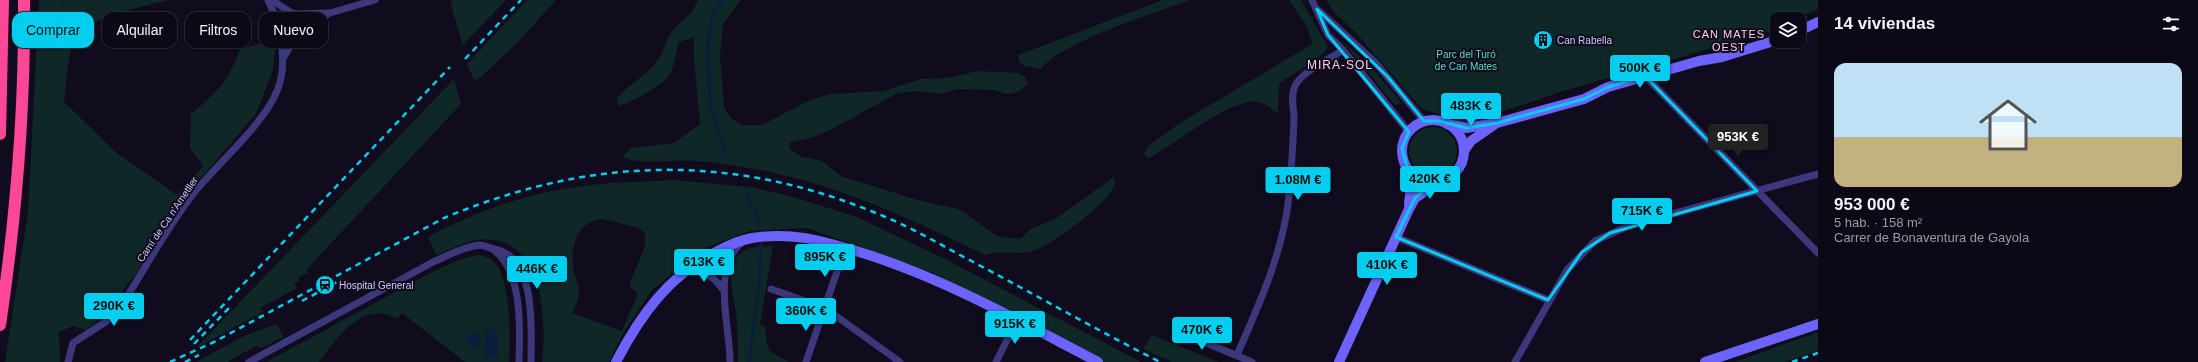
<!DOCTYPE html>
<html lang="es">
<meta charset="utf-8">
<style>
:root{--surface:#0c0916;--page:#15121f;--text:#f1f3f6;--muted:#9a9aa1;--line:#2c2a35;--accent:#04ceef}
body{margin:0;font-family:Arial,sans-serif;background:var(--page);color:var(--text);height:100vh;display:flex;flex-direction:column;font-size:15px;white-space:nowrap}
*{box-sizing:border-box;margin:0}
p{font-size:13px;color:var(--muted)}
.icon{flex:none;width:22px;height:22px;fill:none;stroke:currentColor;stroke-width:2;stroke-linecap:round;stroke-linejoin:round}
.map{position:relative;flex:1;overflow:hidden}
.sheet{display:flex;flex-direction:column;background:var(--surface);width:380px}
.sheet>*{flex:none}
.top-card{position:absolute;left:12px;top:12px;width:380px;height:36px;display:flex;gap:8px}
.tools{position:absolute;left:1770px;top:12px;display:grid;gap:8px}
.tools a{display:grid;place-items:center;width:36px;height:36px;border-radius:8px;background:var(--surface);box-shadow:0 1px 3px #0004,0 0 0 1px var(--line);font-size:20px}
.price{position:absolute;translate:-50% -34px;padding:0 9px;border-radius:4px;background:var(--accent);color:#111;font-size:13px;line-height:26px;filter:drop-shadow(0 1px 2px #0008)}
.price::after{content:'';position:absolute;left:50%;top:24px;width:12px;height:9px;margin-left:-6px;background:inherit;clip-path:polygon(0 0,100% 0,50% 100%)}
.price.active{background:#222;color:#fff}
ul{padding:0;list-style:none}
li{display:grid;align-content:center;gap:8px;height:212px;padding:0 16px}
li+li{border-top:1px solid var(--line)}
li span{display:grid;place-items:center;height:124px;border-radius:12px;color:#555}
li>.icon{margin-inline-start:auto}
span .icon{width:72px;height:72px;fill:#fffc;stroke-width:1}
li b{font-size:17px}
h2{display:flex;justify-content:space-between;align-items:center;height:48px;padding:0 16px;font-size:17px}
.pill{padding:0 14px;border-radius:12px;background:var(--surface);box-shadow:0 1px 3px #0004,0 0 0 1px var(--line);font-size:14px;line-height:36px}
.pill.active{background:var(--accent);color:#111}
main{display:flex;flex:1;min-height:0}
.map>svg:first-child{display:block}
.green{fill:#0f2727;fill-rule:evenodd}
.water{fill:#0b1c3d}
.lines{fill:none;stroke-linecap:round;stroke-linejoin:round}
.stream{stroke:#0b1c3d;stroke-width:2.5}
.street{stroke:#3d387c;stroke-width:7}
.secondary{stroke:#6c62fc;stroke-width:10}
.highway{stroke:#fc4696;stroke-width:12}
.rail{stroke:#04ceef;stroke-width:2.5;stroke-dasharray:6 5;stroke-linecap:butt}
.marked{fill:none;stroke:#04ceef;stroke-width:3;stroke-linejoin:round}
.labels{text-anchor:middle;stroke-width:4;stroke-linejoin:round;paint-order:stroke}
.poi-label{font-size:10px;fill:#d1c9fe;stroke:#100c1d;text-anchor:start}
.park-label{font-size:10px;fill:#57dcc0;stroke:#100c1d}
.street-label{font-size:10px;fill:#d1c9fe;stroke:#100c1d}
.neighbourhood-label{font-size:11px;letter-spacing:1px;fill:#fecbe9;stroke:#100c1d}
.quarter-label{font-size:12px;letter-spacing:1px;fill:#fecbe9;stroke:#100c1d}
</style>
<main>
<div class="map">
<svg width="1818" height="362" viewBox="0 0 1818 362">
<rect width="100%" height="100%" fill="#100c1d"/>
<g class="green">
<path d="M39,0H62V7L63,0H169C146,6 91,16 77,35C68,48 66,85 64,102L118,154L177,195L203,166L190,148L191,114C217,92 228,82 240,49L276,40L273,70L256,114L187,194L135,275L102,317L86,330L73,326L59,332L60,362H5L28,212Z"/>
<path d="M453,0H506L463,45L450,2Z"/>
<path d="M527,0H556L518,42L479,79L474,80L467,64Z"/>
<path d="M698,0H741L723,24L720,56L724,107L730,117L741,125H762L810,100L830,94L883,91L921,79L947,78L978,71L1018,73L1025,77L1028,84L1017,92L1007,94L994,90L957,89L941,94L918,91L898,93L830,130L811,138L790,142L789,148L802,157L822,161L841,176L921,201L959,209L997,236L1020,239L1031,229L1055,219L1114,177C1114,180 1115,183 1114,186C1108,203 1051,246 1033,251C1017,256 1000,249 985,255C911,219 837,184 755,169C735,166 715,162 695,161C671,159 644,166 622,157L631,148L674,143L700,124L694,59V37L679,42C676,51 675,63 671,72C664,86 633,101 619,106L617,98C630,83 648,75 659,58C665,48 666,37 675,28C685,17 692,15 698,0Z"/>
<path d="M1163,0H1190C1155,13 1061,42 1041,69L1024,66L1019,62L1018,55Z"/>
<path d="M1289,0H1301L1328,47C1317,64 1294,71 1279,84L1278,114C1273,111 1268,105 1262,103C1237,92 1172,147 1148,159L1144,154L1148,146L1180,123L1312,44L1308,29Z"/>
<path d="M1326,0H1818V9L1796,19H1777V28L1770,31L1560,92L1465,124L1421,108L1357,34L1334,12Z"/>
<path d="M1341,40L1372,68L1401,102L1396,106Z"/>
<path d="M454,79L461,104L307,269L308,273L298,278L299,281L294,283L297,288L260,308L263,312L196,348Z"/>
<circle cx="1433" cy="151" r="24"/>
<path d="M672,180L750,187L790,196L857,217L949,261L1141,362H1104L1038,326L931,272L807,228L750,231L702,249L652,290L624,332L609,362H542C546,323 545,248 494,240C475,236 453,248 436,255L428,237C474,212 528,193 581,186C611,182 642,182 672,180ZM602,219L639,228L645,233V246L630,283V287L638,293L622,331L572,313C575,306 580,297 579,290C579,284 575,278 574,272C569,250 576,221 602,219Z"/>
<path d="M773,246L760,324L766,327C765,352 769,351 790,362H738C738,345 738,329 736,313C733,292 721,256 751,248C758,246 766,247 773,246Z"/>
<path d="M478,255C483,256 488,257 492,260C511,275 511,340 509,362H465L402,313L397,319C363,299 337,338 319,362H266L432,272L459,260Z"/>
<path d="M277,324L283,337L262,348L256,346L227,362H196L246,335Z"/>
<path d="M1818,332V351L1784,362H1735Z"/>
<path d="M1152,335L1218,362H1172L1143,349Z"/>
</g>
<g class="water">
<path d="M487,329H496L497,332L498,356L496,358L487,359L485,357V331Z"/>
<circle cx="474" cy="340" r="7"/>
</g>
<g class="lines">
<g class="stream">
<path d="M724,0L712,15L708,46L710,107L726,154"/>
<path d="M746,195L758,218L760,234"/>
<path d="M749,362L759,286L761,239"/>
</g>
<g class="street">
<path d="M268,0L279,25"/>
<path d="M272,0L290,12"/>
<path d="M1312,0L1328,35L1343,50L1409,132"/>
<path d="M1317,9L1375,62L1424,121"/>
<path d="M297,14L328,13"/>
<path d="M300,29L330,13L375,0"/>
<path d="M284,57L300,29L302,23L296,14C289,11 283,13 280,21L282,31L291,35L298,32"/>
<path d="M1645,76L1818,253"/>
<path d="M1396,237L1548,300"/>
<path d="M494,250C523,272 520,329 519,362"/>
<path d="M688,268C704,270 715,277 723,290"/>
<path d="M771,289L825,308L900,362"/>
<path d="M1175,330L1252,362"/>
<path d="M1237,355C1258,307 1281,257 1288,204C1291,175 1293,147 1294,119C1294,108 1290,97 1295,86C1301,72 1330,59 1343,50"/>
<path d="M68,362L73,343L107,321L119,309C144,271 165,230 193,194C217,164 264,124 277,91C286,69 282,50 280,28"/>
<path d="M249,362L433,262C447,256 463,247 479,245C484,245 489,248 494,249C537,257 531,328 531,362"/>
<path d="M730,362C730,325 711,269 742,242"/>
<path d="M806,362L843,254"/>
<path d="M996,362L1017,320"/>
<path d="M1515,362L1567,270L1595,241L1628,226L1818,174"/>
</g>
<g class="secondary">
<path d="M1799,31L1818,22"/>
<circle cx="1433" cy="151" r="31"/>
<path d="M1447,124L1466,128L1497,123L1584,99L1608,87L1699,61L1722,57L1777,40"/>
<path d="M1464,151L1471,141L1494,125"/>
<path d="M1408,170L1411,184L1409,205"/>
<path d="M616,362C640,316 668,276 716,252C727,246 740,240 752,238C791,232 820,240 856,251C942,277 1019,321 1098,362"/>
<path d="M1339,362L1409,209L1415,198L1440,181"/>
<path d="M1705,362L1818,324"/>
</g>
<g class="highway">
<path d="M0,134L3,0"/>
<path d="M0,325C16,218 25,109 24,0"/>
</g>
<g class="rail">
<path d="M465,59L521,0"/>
<path d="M302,301L341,280"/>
<path d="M190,340L450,67"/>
<path d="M194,344L232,305"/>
<path d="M170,362L214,342L444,218C599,153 745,153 899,223C920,233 940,244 960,255C1027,290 1093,328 1160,362"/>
<path d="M185,362L199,355"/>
<path d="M1792,362L1818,353"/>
</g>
</g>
<path class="marked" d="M1317,9L1387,76L1424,121H1440L1466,128L1497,123L1584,99L1608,87L1645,76L1757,191L1610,233L1582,252L1548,300L1396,237L1415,198L1431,184L1408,170L1402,148L1409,132L1328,35Z"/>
<defs>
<g id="building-disc" transform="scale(1)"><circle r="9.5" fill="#04ceef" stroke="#100c1d"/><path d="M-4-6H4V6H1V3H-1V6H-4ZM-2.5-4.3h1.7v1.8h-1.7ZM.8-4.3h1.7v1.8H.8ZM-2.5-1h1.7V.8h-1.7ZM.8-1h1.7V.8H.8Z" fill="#111"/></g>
<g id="station-disc" transform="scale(1)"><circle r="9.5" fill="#04ceef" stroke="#100c1d"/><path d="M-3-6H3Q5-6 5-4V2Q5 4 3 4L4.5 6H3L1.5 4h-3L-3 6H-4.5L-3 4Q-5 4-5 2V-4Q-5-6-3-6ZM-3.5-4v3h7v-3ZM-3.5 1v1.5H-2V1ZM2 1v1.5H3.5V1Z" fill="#111"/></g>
</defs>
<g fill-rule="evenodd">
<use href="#building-disc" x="1543" y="40"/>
<use href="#station-disc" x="325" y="285"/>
</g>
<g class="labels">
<g class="poi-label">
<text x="1557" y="44">Can Rabella</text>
<text x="339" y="289">Hospital General</text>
</g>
<g class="park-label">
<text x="1466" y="58">Parc del Turó<tspan x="1466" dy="12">de Can Mates</tspan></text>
</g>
<g class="street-label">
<text transform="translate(167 219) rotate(-56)" y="4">Camí de Ca n'Ametller</text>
</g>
<g class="neighbourhood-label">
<text x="1729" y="38">CAN MATES<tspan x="1729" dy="13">OEST</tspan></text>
</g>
<g class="quarter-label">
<text x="1340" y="69">MIRA-SOL</text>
</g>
</g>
</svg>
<div class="tools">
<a><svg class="icon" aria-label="layers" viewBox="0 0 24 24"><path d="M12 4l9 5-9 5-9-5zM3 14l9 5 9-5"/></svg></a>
</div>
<b class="price" style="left:1640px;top:89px">500K €</b>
<b class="price" style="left:1471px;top:127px">483K €</b>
<b class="price active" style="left:1738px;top:158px">953K €</b>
<b class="price" style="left:1430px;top:200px">420K €</b>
<b class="price" style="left:1298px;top:201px">1.08M €</b>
<b class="price" style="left:1642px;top:232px">715K €</b>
<b class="price" style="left:825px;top:278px">895K €</b>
<b class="price" style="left:704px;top:283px">613K €</b>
<b class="price" style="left:1387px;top:286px">410K €</b>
<b class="price" style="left:537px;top:290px">446K €</b>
<b class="price" style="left:114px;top:327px">290K €</b>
<b class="price" style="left:806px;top:332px">360K €</b>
<b class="price" style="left:1015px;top:345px">915K €</b>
<b class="price" style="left:1202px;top:351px">470K €</b>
<div class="top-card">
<a class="pill active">Comprar</a>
<a class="pill">Alquilar</a>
<a class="pill">Filtros</a>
<a class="pill">Nuevo</a>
</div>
</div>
<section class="sheet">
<h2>14 viviendas<svg class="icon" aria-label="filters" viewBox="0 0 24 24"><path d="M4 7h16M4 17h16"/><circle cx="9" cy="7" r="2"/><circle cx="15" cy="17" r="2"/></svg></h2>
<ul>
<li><span style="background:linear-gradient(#bfe0f5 60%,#c2b280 0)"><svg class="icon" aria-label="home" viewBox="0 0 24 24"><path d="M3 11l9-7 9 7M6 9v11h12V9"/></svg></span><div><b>953 000 €</b><p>5 hab. · 158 m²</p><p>Carrer de Bonaventura de Gayola</p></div></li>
</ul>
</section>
</main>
